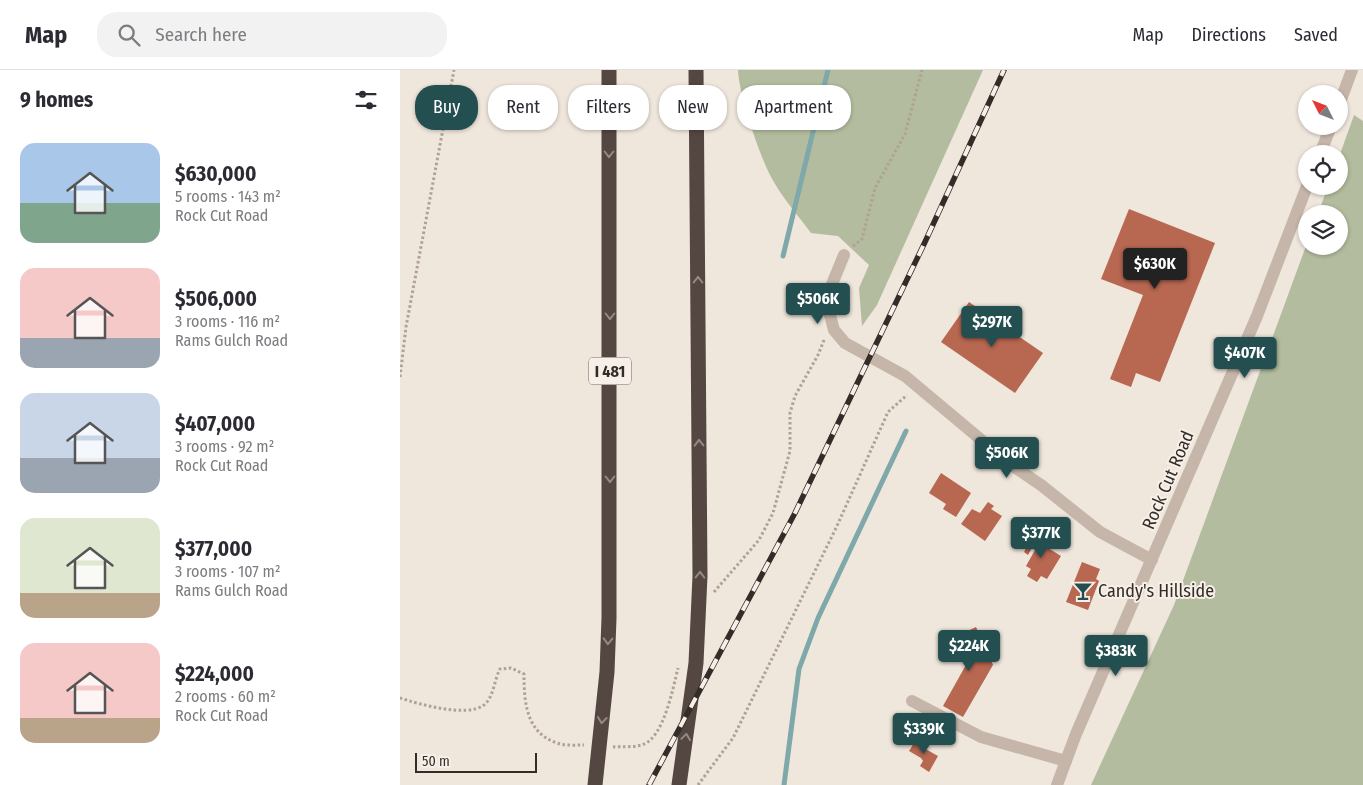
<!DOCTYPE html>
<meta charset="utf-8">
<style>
:root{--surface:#fff;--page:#f2f2f3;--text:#2b2b33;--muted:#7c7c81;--line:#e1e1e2;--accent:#234f50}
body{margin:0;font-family:"Fira Sans Condensed",sans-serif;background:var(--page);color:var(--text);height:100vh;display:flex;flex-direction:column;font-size:19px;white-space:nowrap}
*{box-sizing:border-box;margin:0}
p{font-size:16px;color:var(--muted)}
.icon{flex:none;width:28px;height:28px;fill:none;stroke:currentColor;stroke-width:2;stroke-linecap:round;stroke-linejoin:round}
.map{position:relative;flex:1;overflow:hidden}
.drawer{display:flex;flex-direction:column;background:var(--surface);width:400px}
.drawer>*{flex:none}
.hud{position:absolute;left:15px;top:15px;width:475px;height:45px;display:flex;gap:10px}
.needle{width:32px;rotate:312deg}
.fabs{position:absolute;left:898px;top:15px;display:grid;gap:10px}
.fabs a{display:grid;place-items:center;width:50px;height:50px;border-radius:50%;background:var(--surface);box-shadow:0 1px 4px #0004;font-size:25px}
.scale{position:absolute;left:15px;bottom:12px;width:122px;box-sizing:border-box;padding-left:5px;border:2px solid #342c28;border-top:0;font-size:14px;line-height:18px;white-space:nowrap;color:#342c28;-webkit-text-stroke:4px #f7f0e8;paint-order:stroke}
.price{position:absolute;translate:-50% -42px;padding:0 11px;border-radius:5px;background:var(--accent);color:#fff;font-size:16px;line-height:32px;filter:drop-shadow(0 1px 2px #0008)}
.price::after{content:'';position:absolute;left:50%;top:30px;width:15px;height:11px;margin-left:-8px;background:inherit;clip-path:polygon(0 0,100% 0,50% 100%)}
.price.on{background:#222;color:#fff}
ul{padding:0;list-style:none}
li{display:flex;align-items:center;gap:15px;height:125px;padding:0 20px}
li span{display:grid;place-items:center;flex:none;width:140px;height:100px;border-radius:15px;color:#555}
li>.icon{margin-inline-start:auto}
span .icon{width:60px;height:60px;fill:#fffc;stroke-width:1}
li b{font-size:21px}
h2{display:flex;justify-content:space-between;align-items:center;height:60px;padding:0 20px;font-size:21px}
.pill{padding:0 18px;border-radius:20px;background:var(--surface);box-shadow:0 1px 4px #0004;font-size:18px;line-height:45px}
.pill.on{background:var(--accent);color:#fff}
header{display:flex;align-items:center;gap:30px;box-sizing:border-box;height:70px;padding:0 25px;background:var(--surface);border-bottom:1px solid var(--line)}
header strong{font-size:24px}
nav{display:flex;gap:28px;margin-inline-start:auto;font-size:18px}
.search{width:350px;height:45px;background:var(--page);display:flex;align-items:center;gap:12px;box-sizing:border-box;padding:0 18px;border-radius:20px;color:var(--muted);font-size:19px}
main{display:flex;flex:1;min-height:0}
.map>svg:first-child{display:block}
.green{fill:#b3bc9e}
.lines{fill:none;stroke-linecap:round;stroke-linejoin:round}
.stream{stroke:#7ea8a9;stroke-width:5}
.building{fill:#b86751}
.path{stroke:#b1a094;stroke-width:3;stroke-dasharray:2.5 2.5;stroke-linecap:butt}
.minor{stroke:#c6b6aa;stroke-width:12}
.highway{stroke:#544640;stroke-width:15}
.rail-casing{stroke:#342c28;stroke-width:5.5}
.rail{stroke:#f7f0e8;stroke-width:4;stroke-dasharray:11;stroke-linecap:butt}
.oneway{stroke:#958a83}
.labels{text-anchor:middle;stroke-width:4;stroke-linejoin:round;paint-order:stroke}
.shield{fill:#f7f0e8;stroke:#6e6762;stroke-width:1}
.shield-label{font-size:16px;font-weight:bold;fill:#342c28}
.street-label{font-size:18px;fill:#342c28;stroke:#f7f0e8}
.poi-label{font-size:18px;fill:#342c28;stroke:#f7f0e8;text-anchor:start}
</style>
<header>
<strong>Map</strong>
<div class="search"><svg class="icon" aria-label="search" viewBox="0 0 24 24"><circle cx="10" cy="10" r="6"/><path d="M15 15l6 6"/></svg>Search here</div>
<nav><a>Map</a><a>Directions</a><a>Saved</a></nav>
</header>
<main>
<section class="drawer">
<h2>9 homes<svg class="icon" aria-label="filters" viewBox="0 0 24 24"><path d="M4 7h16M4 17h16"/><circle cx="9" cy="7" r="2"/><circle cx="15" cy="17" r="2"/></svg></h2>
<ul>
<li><span style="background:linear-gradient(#a9c7e8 60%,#7fa58c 0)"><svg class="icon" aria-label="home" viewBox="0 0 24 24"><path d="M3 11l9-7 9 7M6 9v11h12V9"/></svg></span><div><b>$630,000</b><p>5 rooms · 143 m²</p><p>Rock Cut Road</p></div></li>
<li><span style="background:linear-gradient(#f6c9c9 70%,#9aa5b1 0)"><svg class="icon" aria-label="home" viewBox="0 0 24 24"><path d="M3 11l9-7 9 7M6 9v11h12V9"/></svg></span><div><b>$506,000</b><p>3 rooms · 116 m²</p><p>Rams Gulch Road</p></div></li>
<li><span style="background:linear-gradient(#c9d6e8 65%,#9aa5b1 0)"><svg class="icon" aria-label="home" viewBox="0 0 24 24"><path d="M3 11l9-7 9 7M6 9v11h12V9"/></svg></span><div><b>$407,000</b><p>3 rooms · 92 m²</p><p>Rock Cut Road</p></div></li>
<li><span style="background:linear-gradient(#dfe7d0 75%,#b9a48a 0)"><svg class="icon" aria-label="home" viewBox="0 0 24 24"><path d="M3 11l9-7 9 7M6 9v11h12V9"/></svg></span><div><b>$377,000</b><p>3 rooms · 107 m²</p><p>Rams Gulch Road</p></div></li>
<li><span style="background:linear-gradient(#f6c9c9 75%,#b9a48a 0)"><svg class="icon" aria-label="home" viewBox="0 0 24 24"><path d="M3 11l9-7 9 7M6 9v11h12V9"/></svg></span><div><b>$224,000</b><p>2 rooms · 60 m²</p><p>Rock Cut Road</p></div></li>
</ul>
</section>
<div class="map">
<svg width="963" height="715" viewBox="0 0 963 715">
<rect width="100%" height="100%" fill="#efe6dc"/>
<g class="green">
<path d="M338,0H583L477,235L462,256L459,218L469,195L438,166L411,163C397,144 379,124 369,103C358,80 339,25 338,0Z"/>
<path d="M954,45L963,51V715H691L774,535L906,176H939V144H918L928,116H939V87Z"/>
</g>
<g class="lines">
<g class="stream">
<path d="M383,186L428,0"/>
<path d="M384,715L399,599L418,548L506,361"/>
</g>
</g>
<g class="building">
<path d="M729,139L815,173L760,312L736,303L731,317L710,309L743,225L701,209Z"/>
<path d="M569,232L643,283L615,323L541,272Z"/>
<path d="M541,403L571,423L556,447L543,439L546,434L529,423Z"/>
<path d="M588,432L594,436L591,439L602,446L585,471L561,454L572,439L580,443Z"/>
<path d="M635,462L644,467L640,473L661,486L647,509L641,506L637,512L627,506L631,499L626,496L635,480L632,478L628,485L624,482Z"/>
<path d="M682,492L700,499L696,509L699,511L688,540L666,532Z"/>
<path d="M576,557L593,595L563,647L543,636L567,593L555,567Z"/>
<path d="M518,667L525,672L522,677L538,686L529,702L520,696L523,691L521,688L509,681Z"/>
</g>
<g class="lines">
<g class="path">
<path d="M453,176L462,169L475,118L505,64L522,0"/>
<path d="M0,307L6,257L54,0"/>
<path d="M314,522L359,470L373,443L390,381V343L395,326L418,285L424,270"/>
<path d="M0,628C19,634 66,648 84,635C94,627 94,610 100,599L111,598L124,604C124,632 126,663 157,673C165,676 176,675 184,675"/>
<path d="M213,677C222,676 235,678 244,674C264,666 273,618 278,598"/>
<path d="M298,715L333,668L437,456L488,342L507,325"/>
</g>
<g class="minor">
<path d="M939,35L952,0"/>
<path d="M920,84L931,56"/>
<path d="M444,185L430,219V245L434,260L445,273L505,306L610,394L641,415L700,462L752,490"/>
<path d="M512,631L581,667L666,691"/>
<path d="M657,715L676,664L857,246L907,116"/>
</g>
<g class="highway">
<path d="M195,715L207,602L209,548V0"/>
<path d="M279,715L296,593L300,506L296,0"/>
</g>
<g class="rail-casing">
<path id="rail" d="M249,715L395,443L525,172L604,0"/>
</g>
<use href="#rail" class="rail"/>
</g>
<defs><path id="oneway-chevron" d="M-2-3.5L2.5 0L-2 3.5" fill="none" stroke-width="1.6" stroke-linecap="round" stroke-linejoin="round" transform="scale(1.25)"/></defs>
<g class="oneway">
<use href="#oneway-chevron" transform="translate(209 84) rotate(90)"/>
<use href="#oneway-chevron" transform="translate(298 210) rotate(-90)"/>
<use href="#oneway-chevron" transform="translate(210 246) rotate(90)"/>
<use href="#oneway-chevron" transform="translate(299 373) rotate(-91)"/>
<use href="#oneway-chevron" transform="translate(210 409) rotate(90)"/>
<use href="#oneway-chevron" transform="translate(300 505) rotate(-89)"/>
<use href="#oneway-chevron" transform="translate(208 571) rotate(92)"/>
<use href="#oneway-chevron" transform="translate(202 650) rotate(96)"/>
<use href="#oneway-chevron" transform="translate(286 667) rotate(-82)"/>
</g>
<defs>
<g id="bar-bare" transform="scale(1.5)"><path d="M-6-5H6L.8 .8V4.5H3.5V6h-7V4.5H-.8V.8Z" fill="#234f50" stroke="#f7f0e8" stroke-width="2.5" paint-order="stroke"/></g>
</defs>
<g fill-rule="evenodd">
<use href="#bar-bare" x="683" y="521"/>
</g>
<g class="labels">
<rect class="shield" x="189" y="287.5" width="42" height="27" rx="4"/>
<g class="shield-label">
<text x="210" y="307">I 481</text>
</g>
<g class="street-label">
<text transform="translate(768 410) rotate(-67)" y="6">Rock Cut Road</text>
</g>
<g class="poi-label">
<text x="698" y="527">Candy's Hillside</text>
</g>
</g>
</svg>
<div class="fabs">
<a><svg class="needle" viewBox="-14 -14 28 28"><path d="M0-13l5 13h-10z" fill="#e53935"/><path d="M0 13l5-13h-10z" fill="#7c7c81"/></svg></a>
<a><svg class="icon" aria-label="locate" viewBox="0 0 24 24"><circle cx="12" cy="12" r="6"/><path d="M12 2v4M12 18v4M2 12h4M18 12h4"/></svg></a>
<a><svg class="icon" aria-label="layers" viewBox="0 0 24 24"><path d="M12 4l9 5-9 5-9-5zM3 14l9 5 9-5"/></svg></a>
</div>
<div class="scale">50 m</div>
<b class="price on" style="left:755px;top:220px">$630K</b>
<b class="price" style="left:418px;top:255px">$506K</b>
<b class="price" style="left:592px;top:278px">$297K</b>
<b class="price" style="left:845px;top:309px">$407K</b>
<b class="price" style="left:607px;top:409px">$506K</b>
<b class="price" style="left:641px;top:489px">$377K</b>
<b class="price" style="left:569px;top:602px">$224K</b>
<b class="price" style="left:716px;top:607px">$383K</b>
<b class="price" style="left:524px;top:685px">$339K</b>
<div class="hud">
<a class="pill on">Buy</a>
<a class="pill">Rent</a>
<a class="pill">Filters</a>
<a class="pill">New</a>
<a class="pill">Apartment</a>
</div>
</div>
</main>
